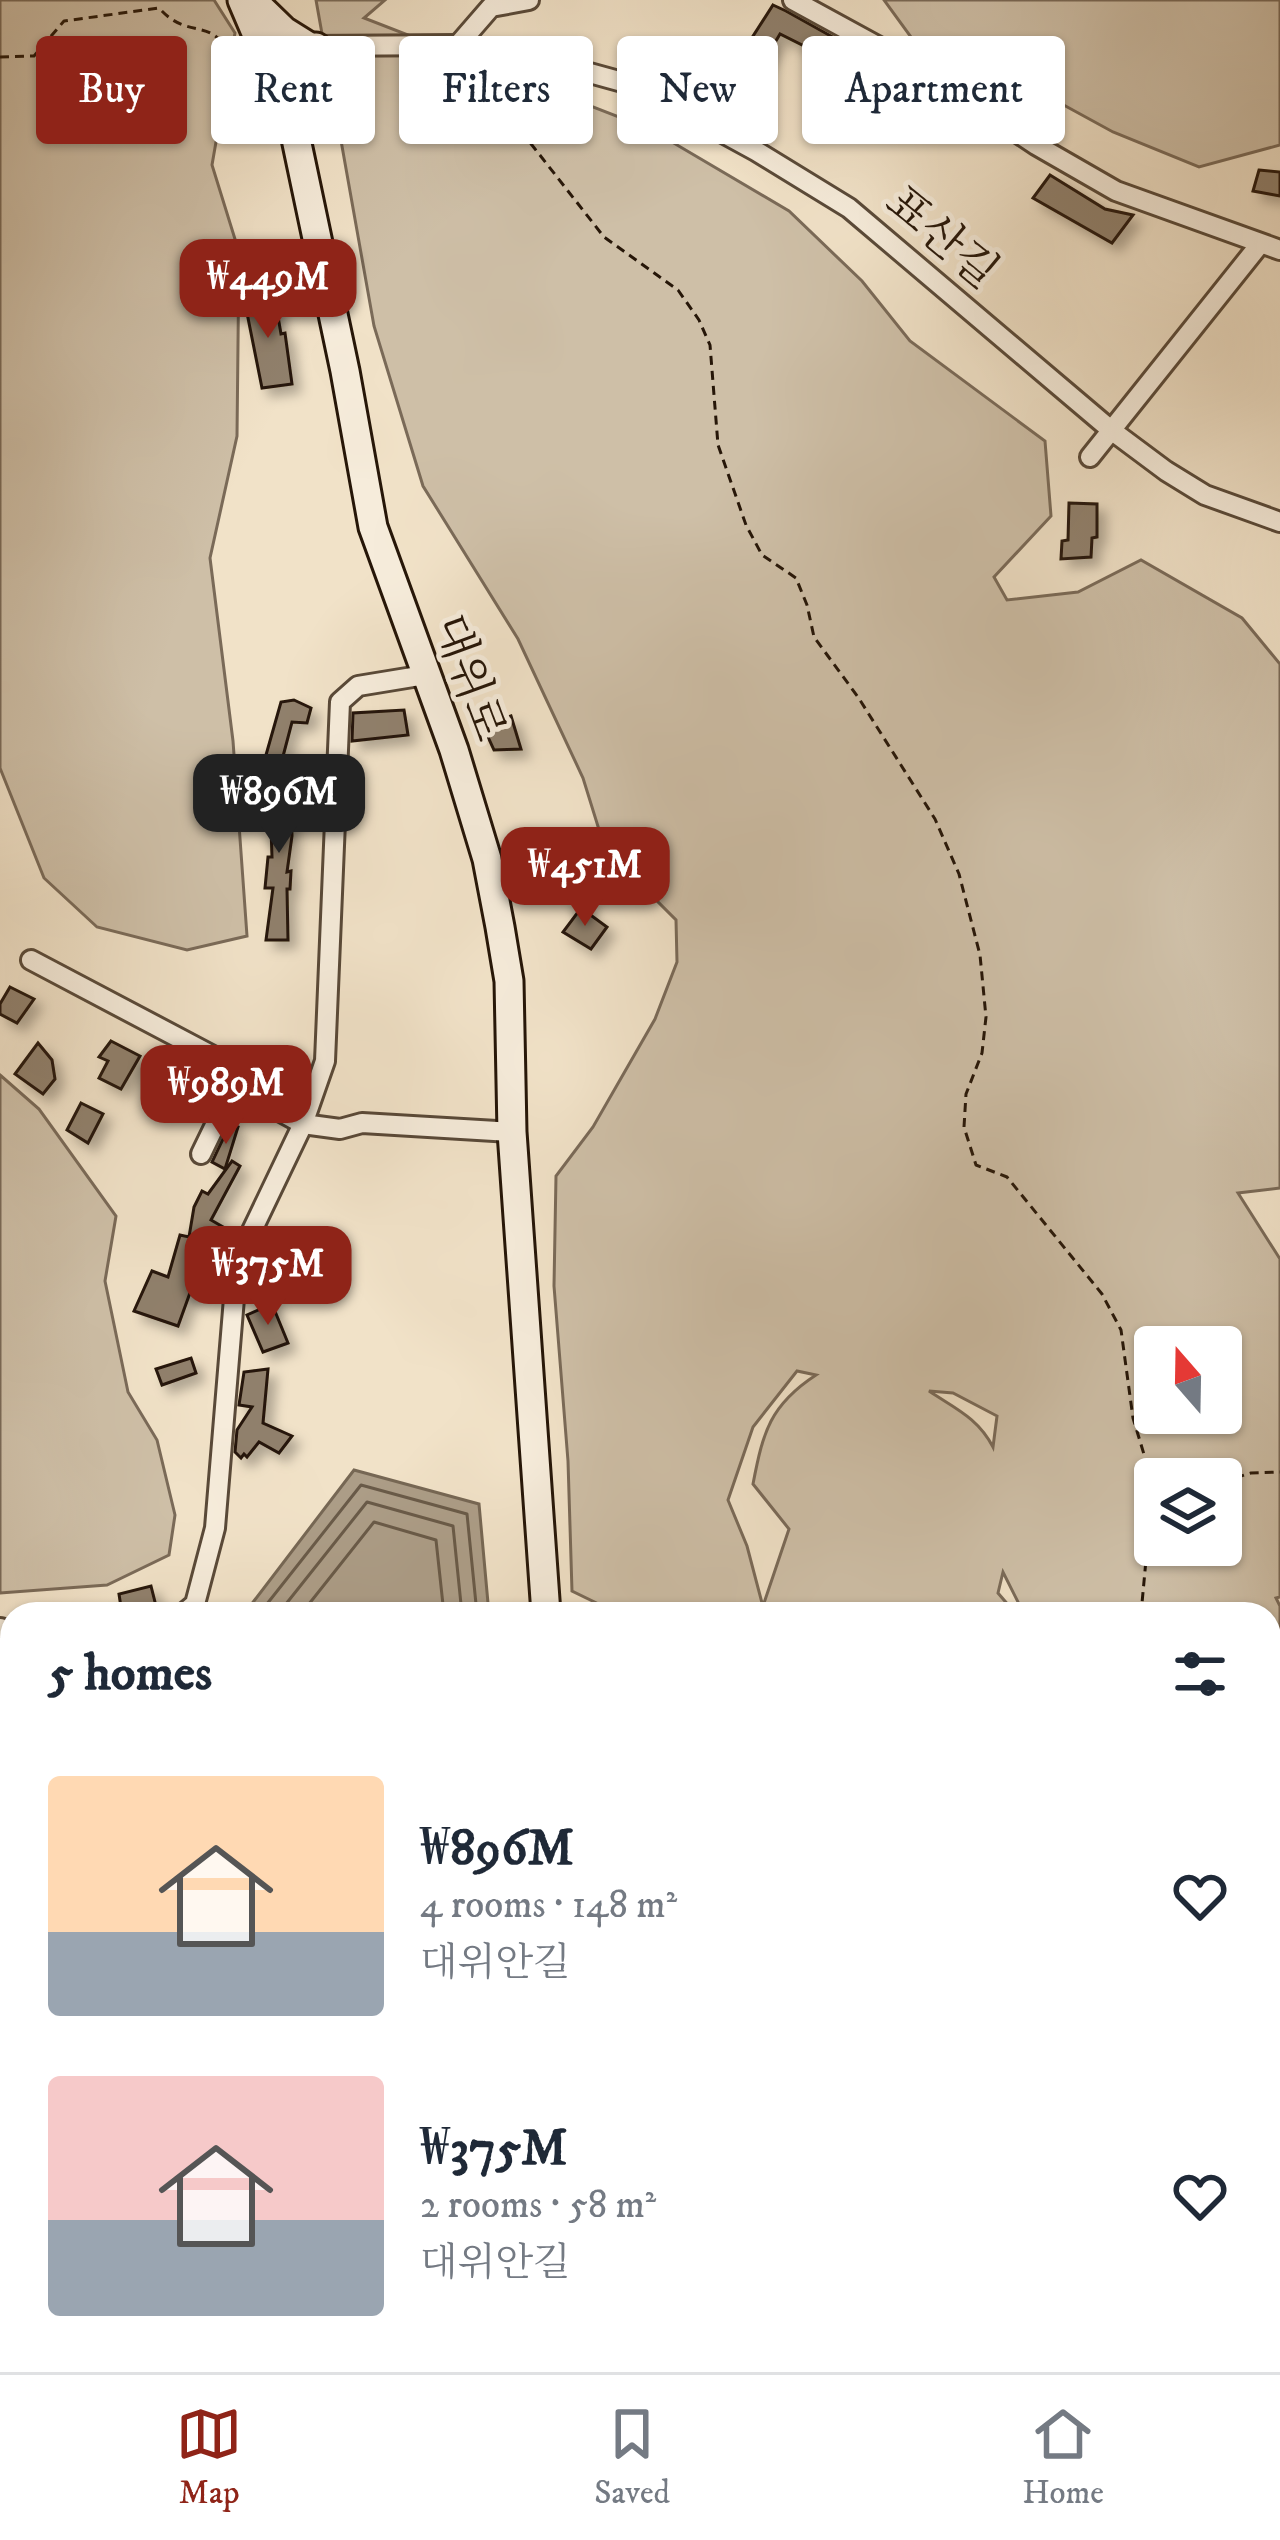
<!DOCTYPE html>
<meta charset="utf-8">
<style>
:root{--surface:#fff;--page:#f6f6f7;--text:#1f2937;--muted:#747a83;--line:#e0e1e3;--accent:#8f2418}
body{margin:0;font-family:"IM FELL DW Pica","Noto Serif KR",serif;background:var(--page);color:var(--text);height:100vh;display:flex;flex-direction:column;font-size:45px;white-space:nowrap}
*{box-sizing:border-box;margin:0}
p{font-size:39px;color:var(--muted)}
.icon{flex:none;width:66px;height:66px;fill:none;stroke:currentColor;stroke-width:2;stroke-linecap:round;stroke-linejoin:round}
.map{position:relative;flex:1;overflow:hidden}
.drawer{position:absolute;left:0px;top:1602px;width:1281px;height:771px;display:flex;flex-direction:column;background:var(--surface);border-radius:36px 36px 0 0;box-shadow:0 3px 9px #0004}
.drawer>*{flex:none}
.banner{position:absolute;left:36px;top:36px;width:1209px;height:108px;display:flex;gap:24px}
.needle{width:78px;rotate:340deg}
.tools{position:absolute;left:1134px;top:1326px;display:grid;gap:24px}
.tools a{display:grid;place-items:center;width:108px;height:108px;border-radius:12px;background:var(--surface);box-shadow:0 3px 9px #0004;font-size:60px}
.price{position:absolute;translate:-50% -102px;padding:0 27px;border-radius:24px;background:var(--accent);color:#fff;font-size:39px;line-height:78px;filter:drop-shadow(0 3px 6px #0008)}
.price::after{content:'';position:absolute;left:50%;top:72px;width:36px;height:27px;margin-left:-18px;background:inherit;clip-path:polygon(0 0,100% 0,50% 100%)}
.price.current{background:#222;color:#fff}
ul{padding:0;list-style:none}
li{display:flex;align-items:center;gap:36px;height:300px;padding:0 48px}
li span{display:grid;place-items:center;flex:none;width:336px;height:240px;border-radius:12px;color:#555}
li>.icon{margin-inline-start:auto}
span .icon{width:144px;height:144px;fill:#fffc;stroke-width:1}
li b{font-size:51px}
h2{display:flex;justify-content:space-between;align-items:center;height:144px;padding:0 48px;font-size:51px}
.tag{padding:0 42px;border-radius:12px;background:var(--surface);box-shadow:0 3px 9px #0004;font-size:42px;line-height:108px}
.tag.current{background:var(--accent);color:#fff}
.menu{display:flex;justify-content:space-around;align-items:center;height:168px;border-top:3px solid var(--line);background:var(--surface);font-size:33px;color:var(--muted)}
.menu a{display:grid;justify-items:center;gap:6px}
.menu .current{color:var(--accent)}
.map>svg:first-child{display:block}
.green{fill:#cebfa7;stroke:#7a6a58;stroke-width:3;fill-rule:evenodd}
.water{fill:#ac9d87;stroke:#766754;stroke-width:3}
.lines{fill:none;stroke-linecap:round;stroke-linejoin:round}
.shore{stroke:#695a48;stroke-width:3}
.building{fill:#90806c;stroke:#261608;stroke-width:3;filter:url(#shadow)}
.minor-casing{stroke:#594938;stroke-width:24}
.secondary-casing{stroke:#261608;stroke-width:33}
.path{stroke:#261608;stroke-width:3;stroke-dasharray:9 6;stroke-linecap:butt}
.minor{stroke:#f6ecdb;stroke-width:18}
.secondary{stroke:#f6ecdb;stroke-width:27}
.labels{text-anchor:middle;stroke-width:10;stroke-linejoin:round;paint-order:stroke}
.street-label{font-size:45px;fill:#261608;stroke:#f6ecdb}
</style>
<div class="map">
<svg width="1280" height="2372" viewBox="0 0 1280 2372">
<defs>
<filter id="shadow"><feDropShadow dx="8" dy="8" stdDeviation="6" flood-color="#0004"/></filter>
</defs>
<rect width="100%" height="100%" fill="#f1e2c8"/>
<filter id="stains"><feTurbulence type="fractalNoise" baseFrequency=".00167" numOctaves="4"/><feColorMatrix values="0 0 0 0 .2 0 0 0 0 .09 0 0 0 0 .02 0 0 0 .5 -.17"/></filter>
<radialGradient id="worn" r=".72"><stop offset=".6" stop-color="#630" stop-opacity="0"/><stop offset="1" stop-color="#630" stop-opacity=".3"/></radialGradient>
<g class="green">
<path d="M0,0H214L235,33L212,165L239,252L237,436L210,558L233,741L247,936L187,950L97,927L44,878L0,768Z"/>
<path d="M316,0H385L364,18L650,129L789,211L862,281L910,341L1045,441L1051,516L994,577L1007,600L1078,592L1141,560L1242,618L1280,664V1188L1238,1193L1280,1259V1597L1276,1598L1280,1606V1719H1269V1614H1024L1003,1572L998,1593L1016,1614H772L764,1603L789,1529L753,1484C763,1432 770,1405 816,1375L797,1371L753,1427L728,1500L747,1546L762,1603L769,1614H576V1609L613,1611L572,1591L568,1461L554,1286L556,1176L593,1127L655,1019L677,962L676,920L605,849L583,778L518,639L423,486L374,326ZM1155,1347H1221V1413H1155ZM929,1391L953,1393L997,1416L993,1447C978,1418 956,1409 929,1391ZM1155,1479H1221V1545H1155Z"/>
<path d="M884,0H1280V145L1199,167L1113,132L1038,91L974,93L924,55Z"/>
<path d="M0,1075L39,1109L116,1216L105,1281L128,1392L157,1440L175,1515L169,1555L107,1585L0,1593Z"/>
<path d="M1269,1857L1280,1899V2103L1269,2101Z"/>
<path d="M0,1869L12,1871V2114L0,2098Z"/>
<path d="M1280,2190V2372H1227L1228,2361H1269V2214Z"/>
<path d="M732,2361H956L957,2372H731Z"/>
</g>
<g class="water">
<path d="M354,1470L479,1504L489,1614H244Z"/>
<path d="M163,2361H732L730,2372H158Z"/>
</g>
<g class="lines">
<g class="shore">
<path d="M259,1614L361,1485L467,1514L477,1614"/>
<path d="M278,1614L367,1502L453,1526L462,1614"/>
<path d="M301,1614L374,1522L436,1540L444,1614"/>
</g>
</g>
<g class="building">
<path d="M773,5L786,11L863,54L856,63L846,55L823,63L811,55L810,49L780,34L743,97L721,86Z"/>
<path d="M1259,170L1280,172V196L1253,191Z"/>
<path d="M1050,175L1105,209L1133,215L1112,243L1033,198Z"/>
<path d="M274,293L281,334L285,333L292,384L262,388L244,298Z"/>
<path d="M1069,503L1097,504V537L1092,538L1091,557L1061,559L1062,541L1068,540Z"/>
<path d="M294,700L311,708L307,723L292,722L281,764L264,762L281,702Z"/>
<path d="M404,710L408,735L352,741L353,713Z"/>
<path d="M511,716L521,749L494,750L483,726Z"/>
<path d="M296,783V796L291,799L292,836L287,872L291,871L290,889H287L288,940H266L273,888H265L268,857H272L270,800L259,801L258,786Z"/>
<path d="M581,908L607,927L591,949L563,932Z"/>
<path d="M10,987L34,999L17,1023L0,1014V1004Z"/>
<path d="M111,1041L140,1056L121,1089L99,1078L108,1061L99,1057Z"/>
<path d="M38,1043L52,1060L55,1079L43,1094L15,1074Z"/>
<path d="M81,1103L103,1114L88,1143L67,1130Z"/>
<path d="M230,1124L238,1127L225,1169L212,1162Z"/>
<path d="M232,1161L240,1166L211,1220L235,1234L232,1241L203,1230L199,1268L178,1326L134,1311L152,1271L168,1277L180,1235L189,1237L194,1207L202,1191L208,1194Z"/>
<path d="M272,1304L288,1343L263,1352L247,1315Z"/>
<path d="M191,1358L196,1373L162,1385L156,1369Z"/>
<path d="M268,1369L263,1423L292,1436L279,1453L259,1442L247,1457L244,1454L241,1458L235,1452L237,1430L252,1407L239,1405L244,1372Z"/>
<path d="M151,1586L158,1614H122L119,1594Z"/>
</g>
<g class="lines">
<g class="minor-casing">
<g id="minor">
<path d="M793,0L934,77L1036,145L1116,191L1280,250"/>
<path d="M458,45L491,7L529,0"/>
<path d="M267,58L308,46L458,45L471,50L546,61L637,86L756,151L849,208L1111,430L1166,471L1205,495L1280,522"/>
<path d="M1090,457L1260,244"/>
<path d="M31,960L213,1056L234,1086L303,1124L340,1129L362,1123L512,1132"/>
<path d="M201,1154L234,1086"/>
<path d="M183,1614L195,1604L215,1528L237,1262L303,1124L325,1061L340,702L358,686L425,675"/>
<path d="M0,1628L12,1631"/>
</g>
</g>
<g class="secondary-casing">
<g id="secondary">
<path d="M242,0L291,115L345,371L373,527L454,750L487,859L500,927L509,981L512,1132L546,1614"/>
<path d="M252,0L284,31L308,46"/>
<path d="M291,115L316,47"/>
<path d="M984,2361V2372"/>
</g>
</g>
<g class="path">
<path d="M0,57L34,56L64,21L159,8C192,45 218,9 234,72L248,74"/>
<path d="M468,70L464,87L521,131L604,237L678,290L699,320L710,345L718,445L746,525L762,555L796,578L807,605L814,637L858,697L935,819L959,874L980,955L986,1017L982,1053L966,1094L964,1127L976,1165L1007,1177L1102,1294L1121,1330L1133,1418L1153,1484L1141,1614"/>
<path d="M1221,1482L1251,1473L1280,1472"/>
<path d="M1269,1843L1280,1858"/>
<path d="M1269,2035H1280"/>
</g>
<use href="#minor" class="minor"/>
<use href="#secondary" class="secondary"/>
</g>
<g class="labels">
<g class="street-label">
<text transform="translate(943 236) rotate(40)" y="16">표산길</text>
<text transform="translate(471 677) rotate(70)" y="16">대위로</text>
</g>
</g>
<rect width="100%" height="100%" filter="url(#stains)"/>
<rect width="100%" height="100%" fill="url(#worn)"/>
</svg>
<div class="tools">
<a><svg class="needle" viewBox="-14 -14 28 28"><path d="M0-13l5 13h-10z" fill="#e53935"/><path d="M0 13l5-13h-10z" fill="#747a83"/></svg></a>
<a><svg class="icon" aria-label="layers" viewBox="0 0 24 24"><path d="M12 4l9 5-9 5-9-5zM3 14l9 5 9-5"/></svg></a>
</div>
<b class="price" style="left:268px;top:341px">₩449M</b>
<b class="price current" style="left:279px;top:856px">₩896M</b>
<b class="price" style="left:585px;top:929px">₩451M</b>
<b class="price" style="left:226px;top:1147px">₩989M</b>
<b class="price" style="left:268px;top:1328px">₩375M</b>
<div class="banner">
<a class="tag current">Buy</a>
<a class="tag">Rent</a>
<a class="tag">Filters</a>
<a class="tag">New</a>
<a class="tag">Apartment</a>
</div>
<section class="drawer">
<h2>5 homes<svg class="icon" aria-label="filters" viewBox="0 0 24 24"><path d="M4 7h16M4 17h16"/><circle cx="9" cy="7" r="2"/><circle cx="15" cy="17" r="2"/></svg></h2>
<ul>
<li><span style="background:linear-gradient(#ffd9b3 65%,#9aa5b1 0)"><svg class="icon" aria-label="home" viewBox="0 0 24 24"><path d="M3 11l9-7 9 7M6 9v11h12V9"/></svg></span><div><b>₩896M</b><p>4 rooms · 148 m²</p><p>대위안길</p></div><svg class="icon" aria-label="heart" viewBox="0 0 24 24"><path d="M12 20l-8-8c-3-5 5-10 8-4 3-6 11-1 8 4z"/></svg></li>
<li><span style="background:linear-gradient(#f6c9c9 60%,#9aa5b1 0)"><svg class="icon" aria-label="home" viewBox="0 0 24 24"><path d="M3 11l9-7 9 7M6 9v11h12V9"/></svg></span><div><b>₩375M</b><p>2 rooms · 58 m²</p><p>대위안길</p></div><svg class="icon" aria-label="heart" viewBox="0 0 24 24"><path d="M12 20l-8-8c-3-5 5-10 8-4 3-6 11-1 8 4z"/></svg></li>
</ul>
</section>
</div>
<nav class="menu">
<a class="current"><svg class="icon" aria-label="map" viewBox="0 0 24 24"><path d="M3 6l6-2 6 2 6-2v14l-6 2-6-2-6 2zM9 4v14M15 6v14"/></svg>Map</a>
<a><svg class="icon" aria-label="saved" viewBox="0 0 24 24"><path d="M7 4h10v16l-5-4-5 4z"/></svg>Saved</a>
<a><svg class="icon" aria-label="home" viewBox="0 0 24 24"><path d="M3 11l9-7 9 7M6 9v11h12V9"/></svg>Home</a>
</nav>
